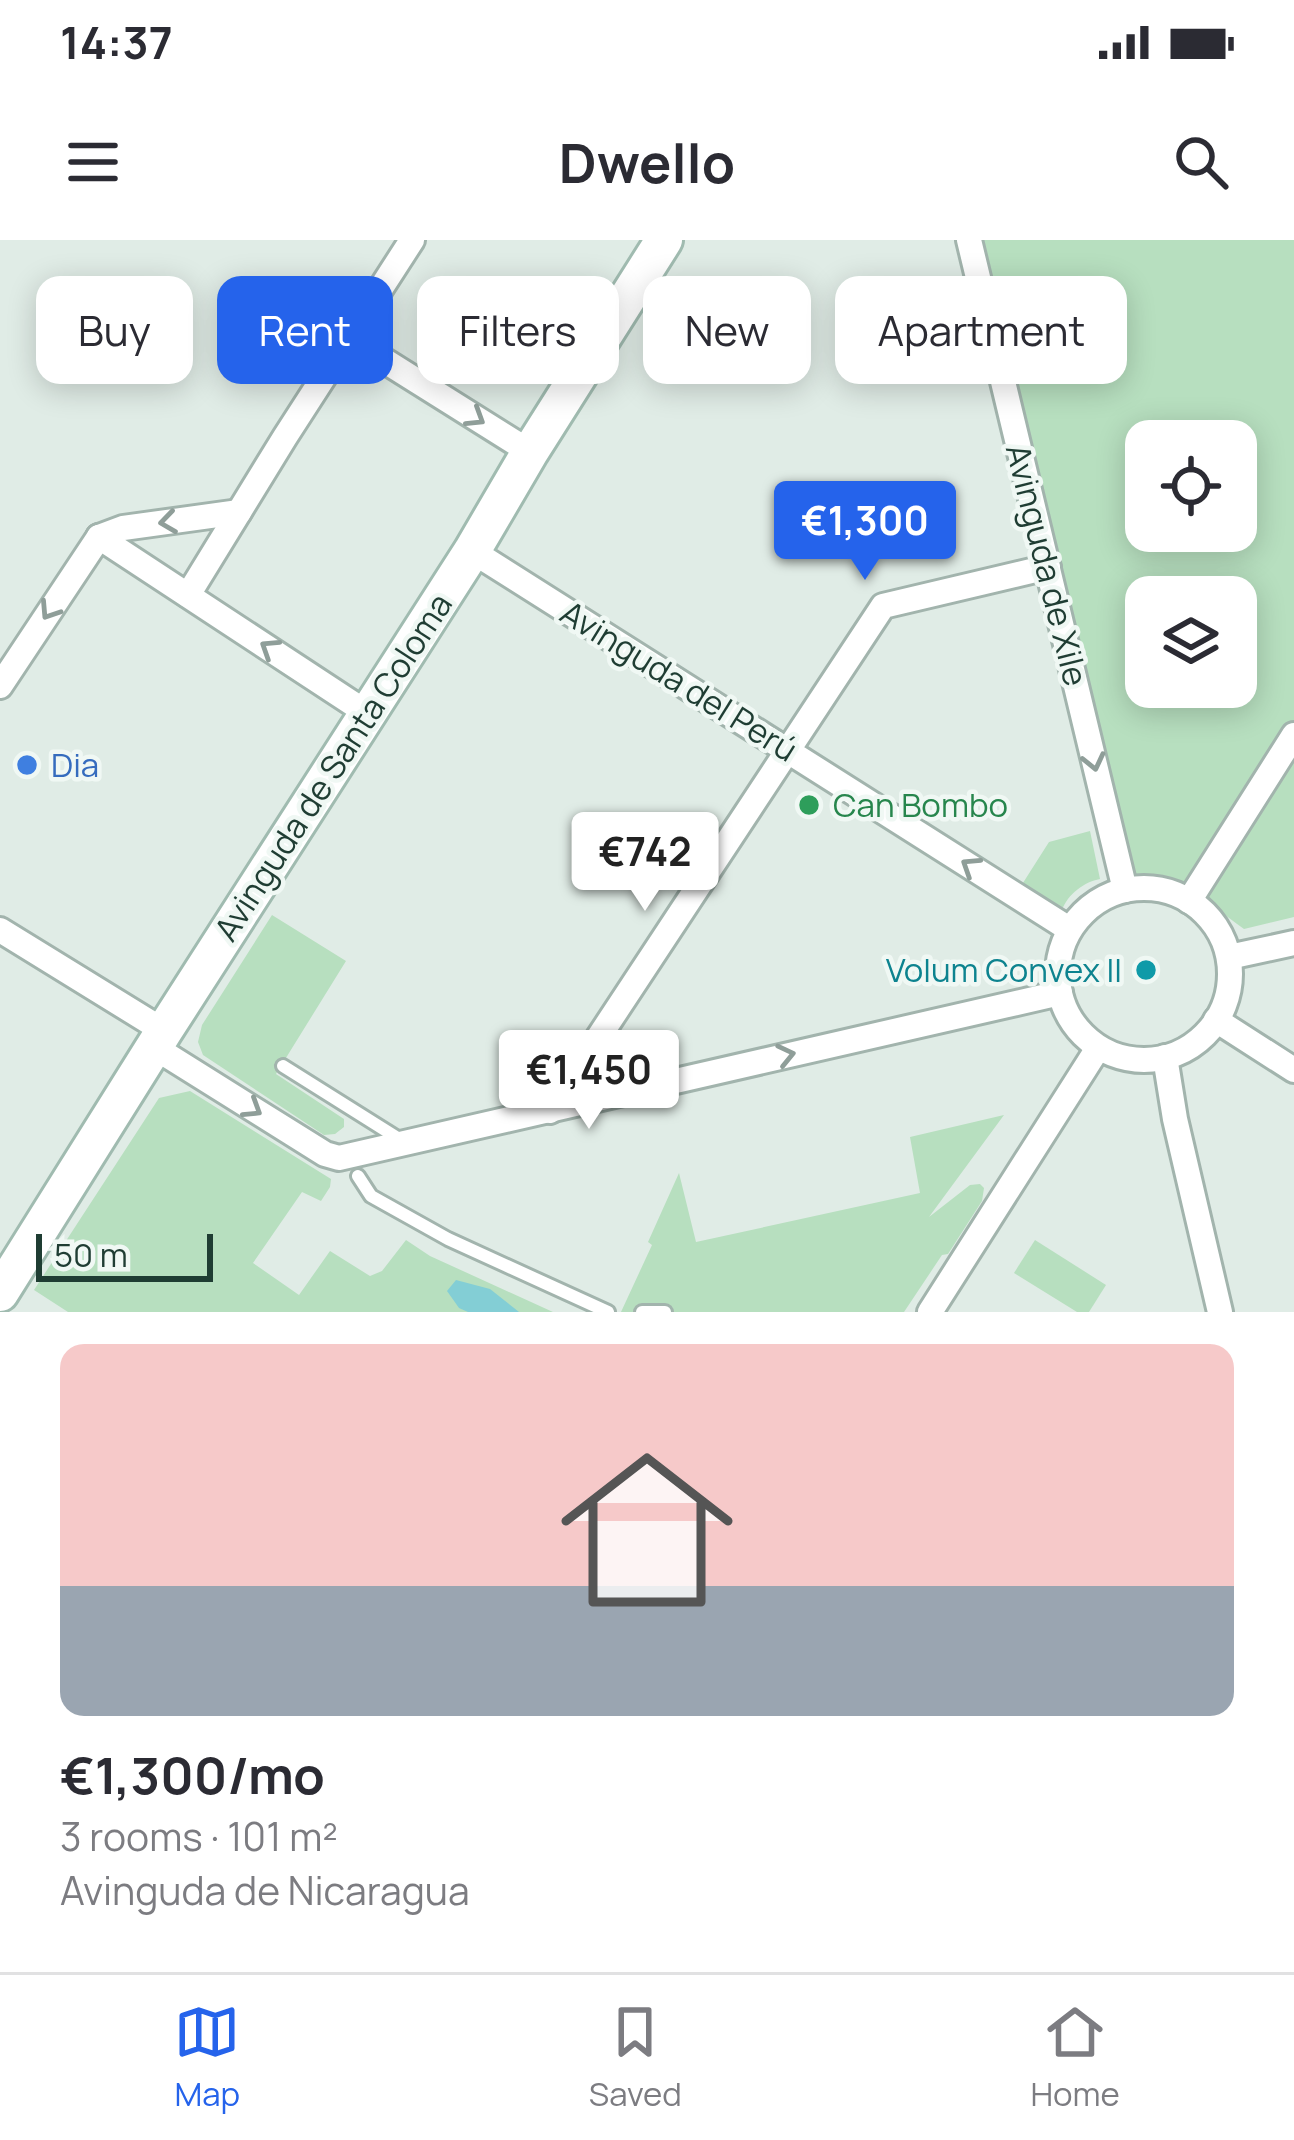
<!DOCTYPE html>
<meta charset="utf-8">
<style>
:root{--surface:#fff;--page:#f2f2f3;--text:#2b2b33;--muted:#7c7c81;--line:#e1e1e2;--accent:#2563eb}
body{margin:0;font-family:Manrope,sans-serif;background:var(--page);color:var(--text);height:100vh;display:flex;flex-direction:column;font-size:45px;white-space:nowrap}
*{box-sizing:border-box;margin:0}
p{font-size:39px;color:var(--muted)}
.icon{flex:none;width:66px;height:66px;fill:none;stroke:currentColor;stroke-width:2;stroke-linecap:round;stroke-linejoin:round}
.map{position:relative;height:1072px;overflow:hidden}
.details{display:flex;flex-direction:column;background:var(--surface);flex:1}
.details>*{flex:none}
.top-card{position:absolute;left:36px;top:36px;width:1224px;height:108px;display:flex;gap:24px}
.buttons{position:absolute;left:1125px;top:180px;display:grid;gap:24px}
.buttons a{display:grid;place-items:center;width:132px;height:132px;border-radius:24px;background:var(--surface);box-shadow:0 6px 30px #0003;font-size:60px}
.scale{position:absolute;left:36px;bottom:30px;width:177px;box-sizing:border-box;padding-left:12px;border:6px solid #1f3d33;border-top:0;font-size:33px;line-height:42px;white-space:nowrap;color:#1f3d33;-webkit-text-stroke:9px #f0f8f4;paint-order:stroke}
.price{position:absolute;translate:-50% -102px;padding:0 27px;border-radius:12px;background:#fff;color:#222;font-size:39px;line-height:78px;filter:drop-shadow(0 3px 6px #0008)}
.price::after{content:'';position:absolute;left:50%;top:72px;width:36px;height:27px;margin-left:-18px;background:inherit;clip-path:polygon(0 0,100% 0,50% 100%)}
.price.active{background:var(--accent);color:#fff}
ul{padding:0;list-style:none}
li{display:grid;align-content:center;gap:24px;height:636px;padding:0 60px}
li+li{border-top:3px solid var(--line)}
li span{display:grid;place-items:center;height:372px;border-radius:24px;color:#555}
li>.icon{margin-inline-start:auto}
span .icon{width:216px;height:216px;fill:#fffc;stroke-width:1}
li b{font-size:51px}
.tag{padding:0 42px;border-radius:24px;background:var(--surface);box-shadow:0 6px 30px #0003;font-size:42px;line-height:108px}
.tag.active{background:var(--accent);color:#fff}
.status{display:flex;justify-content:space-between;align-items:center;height:84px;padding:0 60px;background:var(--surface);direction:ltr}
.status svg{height:33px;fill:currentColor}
header{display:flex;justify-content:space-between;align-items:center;height:156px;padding:0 60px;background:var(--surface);font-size:54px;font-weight:700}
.dock{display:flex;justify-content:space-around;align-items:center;height:168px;border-top:3px solid var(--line);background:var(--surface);font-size:33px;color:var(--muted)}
.dock a{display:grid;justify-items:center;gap:6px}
.dock .active{color:var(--accent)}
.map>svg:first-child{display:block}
.green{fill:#b7dfbf;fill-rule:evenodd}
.water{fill:#83ced5}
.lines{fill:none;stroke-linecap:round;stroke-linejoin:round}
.service-casing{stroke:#a2b4ad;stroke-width:18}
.minor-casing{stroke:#a2b4ad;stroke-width:30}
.secondary-casing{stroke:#a0bbb0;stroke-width:42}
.service{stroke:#fff;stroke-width:12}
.minor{stroke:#fff;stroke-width:24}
.secondary{stroke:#fff;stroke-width:36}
.oneway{stroke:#8f9e99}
.shop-dot{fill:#3f7fe0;stroke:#f0f8f4;stroke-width:4.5}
.leisure-dot{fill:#2e9e5b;stroke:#f0f8f4;stroke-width:4.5}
.culture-dot{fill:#0f9aa8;stroke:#f0f8f4;stroke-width:4.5}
.labels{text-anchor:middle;stroke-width:9;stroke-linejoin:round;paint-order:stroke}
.street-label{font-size:33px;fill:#1f3d33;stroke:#f0f8f4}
.shop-label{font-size:33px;fill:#366cbe;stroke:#f0f8f4;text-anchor:start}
.leisure-label{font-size:33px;fill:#27864d;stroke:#f0f8f4;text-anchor:start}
.culture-label{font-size:33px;fill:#0d838f;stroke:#f0f8f4;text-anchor:end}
</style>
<div class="status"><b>14:37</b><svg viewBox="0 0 49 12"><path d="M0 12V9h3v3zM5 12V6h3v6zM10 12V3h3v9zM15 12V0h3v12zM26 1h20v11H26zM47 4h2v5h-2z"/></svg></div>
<header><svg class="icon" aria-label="menu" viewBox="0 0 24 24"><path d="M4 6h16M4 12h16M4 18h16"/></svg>Dwello<svg class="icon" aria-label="search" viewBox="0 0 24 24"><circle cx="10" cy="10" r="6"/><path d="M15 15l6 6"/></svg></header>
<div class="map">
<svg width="1294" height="1072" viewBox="0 0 1294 1072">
<rect width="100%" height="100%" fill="#e0ece6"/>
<g class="green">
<path d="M979,0H1294V677L1244,689C1203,658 1184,644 1132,639ZM1146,201H1236V291H1146ZM1146,357H1236V447H1146Z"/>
<path d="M1090,591L1100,639C1084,642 1068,654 1062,670L1021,646L1049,602Z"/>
<path d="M272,675L346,721L276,834L344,879V887L335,894L324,895L203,815L198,802L202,785Z"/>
<path d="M190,851L331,939L330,947L321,961L302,952L253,1023L299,1055L330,1011L370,1036L382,1031L406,1000L430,1016L553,1072H68L34,1050L159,858Z"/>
<path d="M1004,875L929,977L970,945L980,944L984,948L982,961L948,1014L942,1015L904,1072H621L652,1005L648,1002L679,933L696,1002L920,953L910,897Z"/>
<path d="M1035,1000L1106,1045L1089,1072H1077L1014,1033Z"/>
</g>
<path class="water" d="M456,1040L490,1049L519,1072H468L459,1068L447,1051Z"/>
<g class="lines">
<g class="service-casing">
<g id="service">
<path d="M283,826L404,902"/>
<path d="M358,936L371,956L448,999L608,1072"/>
<path d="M642,1072H665"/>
</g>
</g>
<g class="minor-casing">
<g id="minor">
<path d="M969,0L1125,650"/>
<path d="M350,99L530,212"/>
<path d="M99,297L367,473"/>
<path d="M99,297L123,288L239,272"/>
<path d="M472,311L1069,689"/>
<path d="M188,355L285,197L412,0"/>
<path d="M0,446L99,297"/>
<circle cx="1144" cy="734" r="86"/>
<path d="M1189,661L1294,495"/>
<path d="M0,690L164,791"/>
<path d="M1229,717L1294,703"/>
<path d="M1216,780L1294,830"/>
<path d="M154,807L325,914L339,918L1060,753"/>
<path d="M1165,817L1175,879L1220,1072"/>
<path d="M550,871L883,366L1048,327"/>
<path d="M930,1072L1098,808"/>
</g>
</g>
<g class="secondary-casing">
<path id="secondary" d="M0,1053L164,791L472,311L530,212L664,0"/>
</g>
<use href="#service" class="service"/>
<use href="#minor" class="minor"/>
<use href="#secondary" class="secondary"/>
</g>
<defs><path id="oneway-chevron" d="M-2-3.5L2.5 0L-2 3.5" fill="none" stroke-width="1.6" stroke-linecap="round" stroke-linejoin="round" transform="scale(3)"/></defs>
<g class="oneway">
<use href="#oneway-chevron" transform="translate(476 178) rotate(32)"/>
<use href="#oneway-chevron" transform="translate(168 282) rotate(172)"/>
<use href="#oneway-chevron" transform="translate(49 371) rotate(123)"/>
<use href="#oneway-chevron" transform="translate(269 408) rotate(-147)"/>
<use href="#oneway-chevron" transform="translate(1094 522) rotate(77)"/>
<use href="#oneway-chevron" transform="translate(970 626) rotate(-147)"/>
<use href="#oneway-chevron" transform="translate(786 815) rotate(-13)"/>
<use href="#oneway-chevron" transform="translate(253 869) rotate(32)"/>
</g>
<circle class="shop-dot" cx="27" cy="525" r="12"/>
<circle class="leisure-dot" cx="809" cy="565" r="12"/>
<circle class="culture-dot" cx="1146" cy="730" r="12"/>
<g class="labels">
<g class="street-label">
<text transform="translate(1047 325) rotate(76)" y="12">Avinguda de Xile</text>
<text transform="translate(679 441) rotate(32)" y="12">Avinguda del Perú</text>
<text transform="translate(333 527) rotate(-57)" y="12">Avinguda de Santa Coloma</text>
</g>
<g class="shop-label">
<text x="51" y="537">Dia</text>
</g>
<g class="leisure-label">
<text x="833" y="577">Can Bombo</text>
</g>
<g class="culture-label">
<text x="1122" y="742">Volum Convex II</text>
</g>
</g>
</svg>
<div class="buttons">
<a><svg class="icon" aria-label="locate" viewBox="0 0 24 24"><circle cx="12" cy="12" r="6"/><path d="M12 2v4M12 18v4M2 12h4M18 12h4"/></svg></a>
<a><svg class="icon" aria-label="layers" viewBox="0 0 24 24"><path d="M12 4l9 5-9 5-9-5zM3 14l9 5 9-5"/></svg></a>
</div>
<div class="scale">50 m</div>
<b class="price active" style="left:865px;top:343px">€1,300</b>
<b class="price" style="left:645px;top:674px">€742</b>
<b class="price" style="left:589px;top:892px">€1,450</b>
<div class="top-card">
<a class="tag">Buy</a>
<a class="tag active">Rent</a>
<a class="tag">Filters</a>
<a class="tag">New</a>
<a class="tag">Apartment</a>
</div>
</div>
<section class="details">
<ul>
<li><span style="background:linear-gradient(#f6c9c9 65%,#9aa5b1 0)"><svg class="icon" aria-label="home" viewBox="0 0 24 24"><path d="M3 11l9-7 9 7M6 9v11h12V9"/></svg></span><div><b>€1,300/mo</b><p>3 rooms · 101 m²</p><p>Avinguda de Nicaragua</p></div></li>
</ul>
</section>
<nav class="dock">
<a class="active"><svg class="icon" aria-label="map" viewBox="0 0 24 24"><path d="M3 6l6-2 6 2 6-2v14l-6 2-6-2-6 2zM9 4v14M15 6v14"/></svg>Map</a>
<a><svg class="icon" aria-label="saved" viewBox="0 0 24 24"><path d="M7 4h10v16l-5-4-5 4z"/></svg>Saved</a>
<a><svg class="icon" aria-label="home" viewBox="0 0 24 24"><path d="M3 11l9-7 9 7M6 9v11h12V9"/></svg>Home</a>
</nav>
